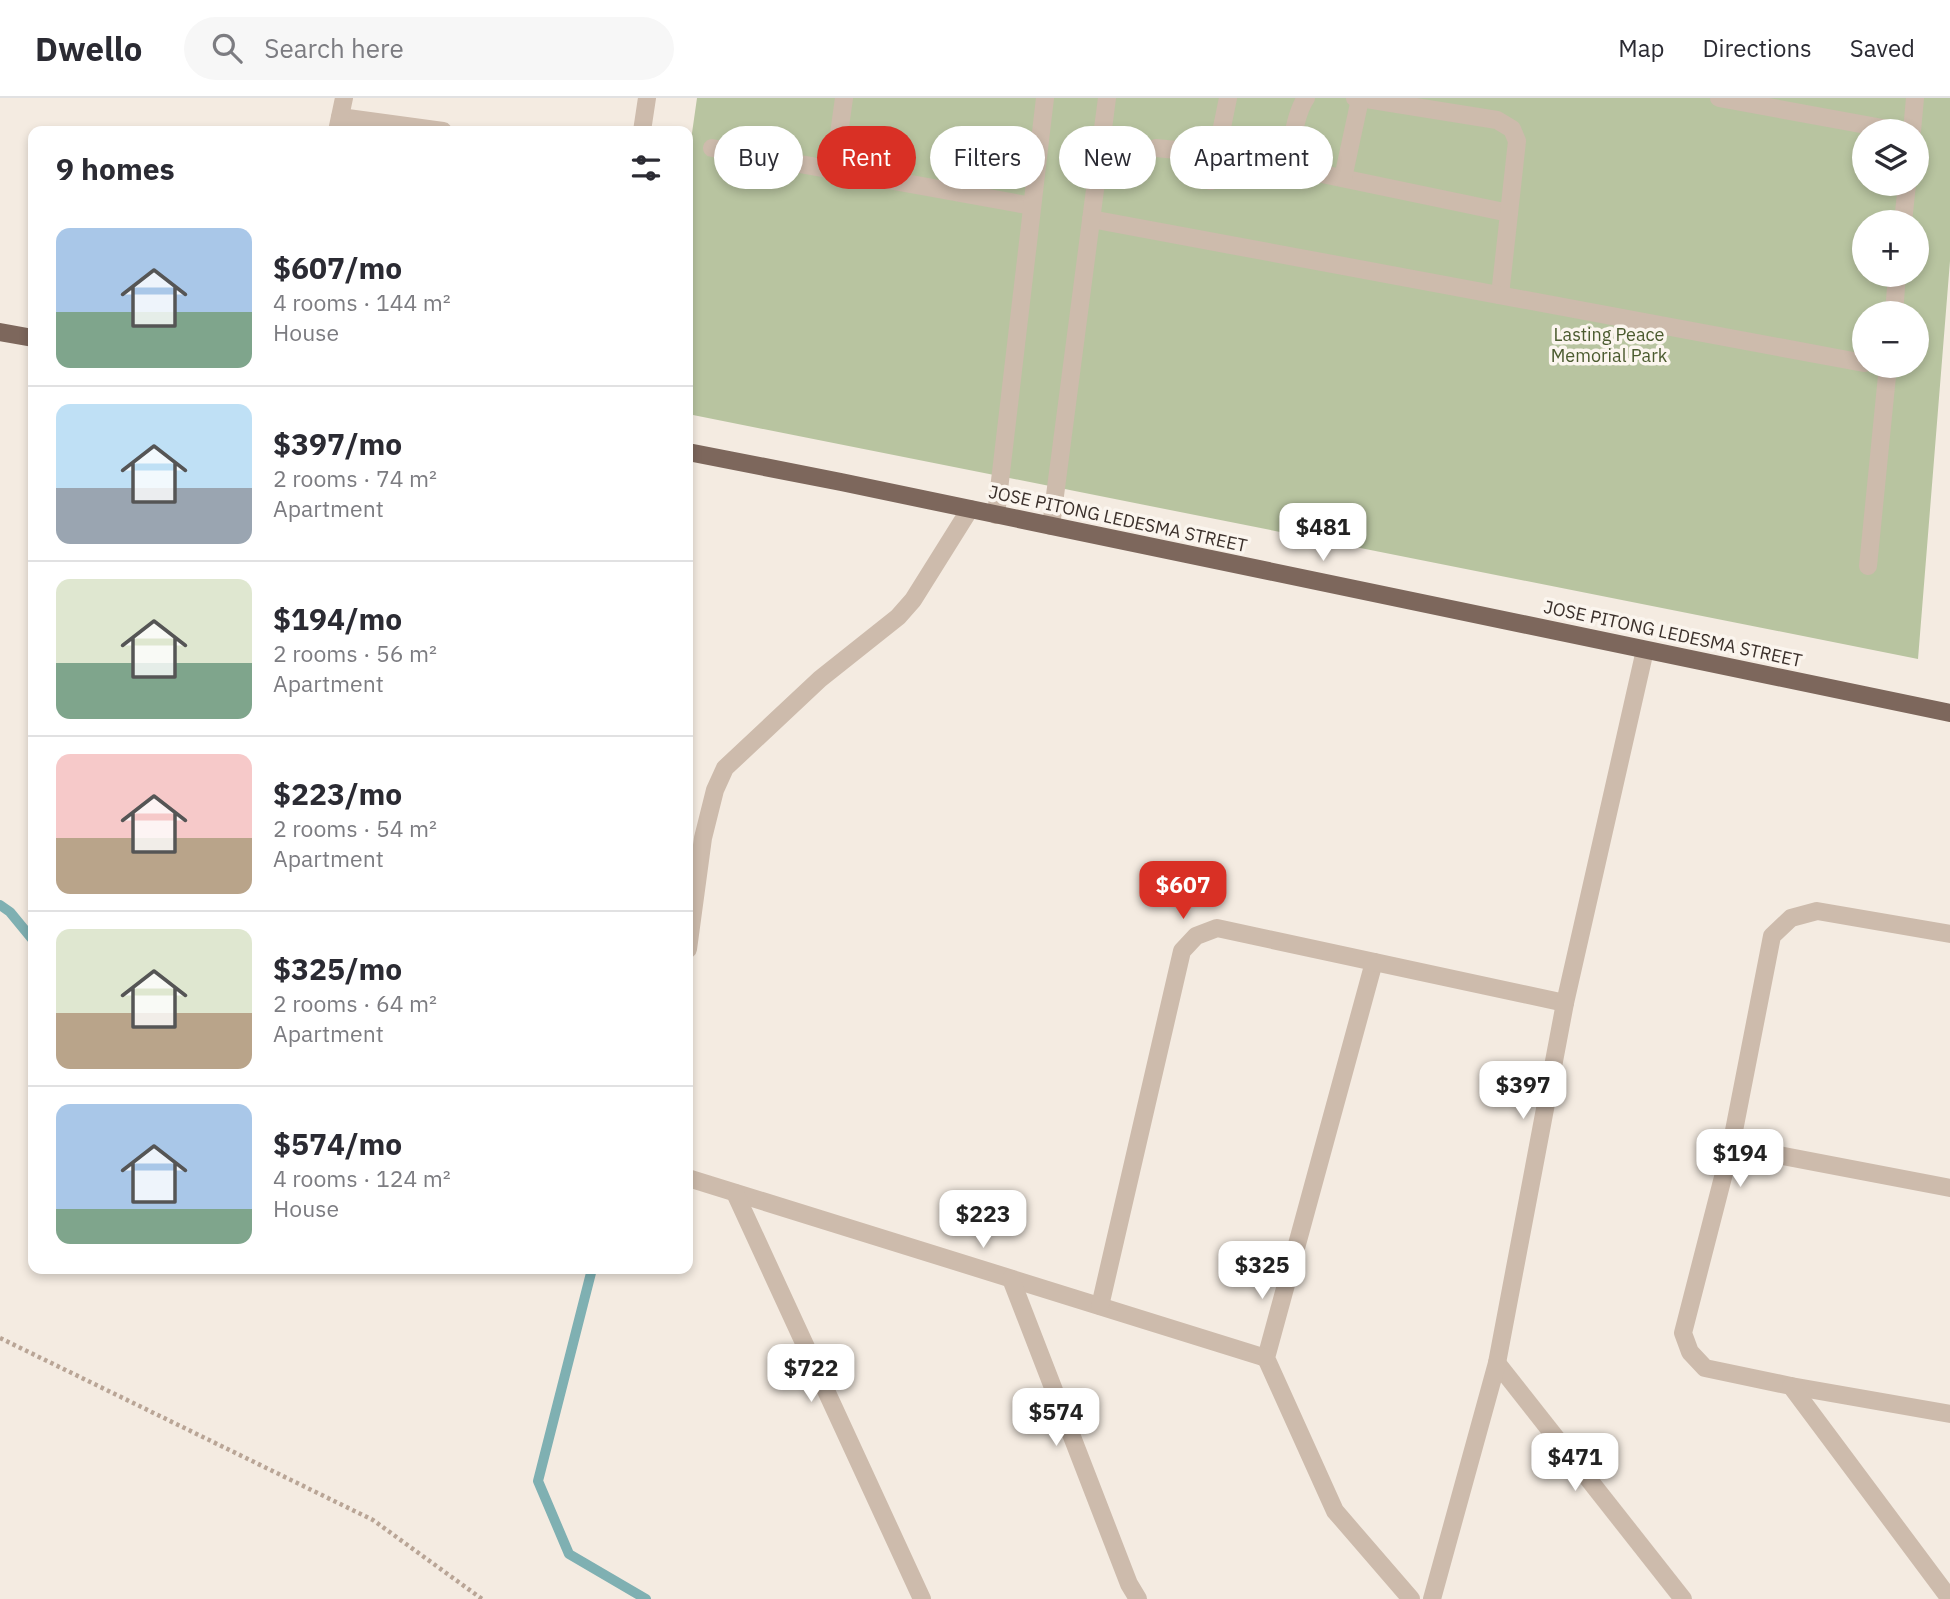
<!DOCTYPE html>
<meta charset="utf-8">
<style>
:root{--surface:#fff;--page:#f7f7f7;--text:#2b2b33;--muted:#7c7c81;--line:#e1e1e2;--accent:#d93025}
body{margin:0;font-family:"IBM Plex Sans",sans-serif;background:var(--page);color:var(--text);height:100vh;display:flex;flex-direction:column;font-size:26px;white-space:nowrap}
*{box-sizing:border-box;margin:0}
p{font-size:23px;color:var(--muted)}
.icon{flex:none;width:38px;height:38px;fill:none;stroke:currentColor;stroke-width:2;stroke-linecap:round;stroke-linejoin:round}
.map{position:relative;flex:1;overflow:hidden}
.side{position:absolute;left:28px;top:28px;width:665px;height:1148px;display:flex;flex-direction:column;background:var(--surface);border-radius:14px;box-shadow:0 4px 10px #0003}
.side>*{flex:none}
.top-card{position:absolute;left:714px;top:28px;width:665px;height:63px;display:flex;gap:14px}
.buttons{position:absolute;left:1852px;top:21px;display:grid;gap:14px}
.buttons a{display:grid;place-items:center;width:77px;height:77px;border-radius:50%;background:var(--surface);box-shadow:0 4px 10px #0003;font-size:35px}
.price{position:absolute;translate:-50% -60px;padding:0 16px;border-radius:14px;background:#fff;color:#222;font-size:23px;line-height:46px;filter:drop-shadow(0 2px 4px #0008)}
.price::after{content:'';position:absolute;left:50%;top:42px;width:21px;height:16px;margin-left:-10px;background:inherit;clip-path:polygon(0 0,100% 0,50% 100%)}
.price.on{background:var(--accent);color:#fff}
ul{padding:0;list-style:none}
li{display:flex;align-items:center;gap:21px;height:175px;padding:0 28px}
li+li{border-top:2px solid var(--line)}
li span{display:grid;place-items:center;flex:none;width:196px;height:140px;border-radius:14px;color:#555}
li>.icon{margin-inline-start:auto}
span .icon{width:84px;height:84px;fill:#fffc;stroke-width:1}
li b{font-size:30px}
h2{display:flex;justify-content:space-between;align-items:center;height:84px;padding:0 28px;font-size:30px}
.chip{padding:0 24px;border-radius:32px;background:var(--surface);box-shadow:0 4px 10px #0003;font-size:24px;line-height:63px}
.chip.on{background:var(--accent);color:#fff}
header{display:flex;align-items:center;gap:42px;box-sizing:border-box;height:98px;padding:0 35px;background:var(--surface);border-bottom:2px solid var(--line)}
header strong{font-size:33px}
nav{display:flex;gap:38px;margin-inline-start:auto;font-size:24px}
.search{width:490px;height:63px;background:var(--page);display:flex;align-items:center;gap:18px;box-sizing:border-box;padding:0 24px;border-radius:38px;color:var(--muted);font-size:26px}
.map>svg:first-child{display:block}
.green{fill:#b8c4a0;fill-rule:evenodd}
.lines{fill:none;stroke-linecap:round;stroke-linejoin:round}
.stream{stroke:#7fb0b2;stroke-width:10}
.path{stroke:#b9a596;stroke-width:4.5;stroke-dasharray:3.5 3.5;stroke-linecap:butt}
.minor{stroke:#cdbbac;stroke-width:18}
.major{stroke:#7d675c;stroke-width:18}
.labels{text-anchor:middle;stroke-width:7;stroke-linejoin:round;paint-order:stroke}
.park-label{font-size:18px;fill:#4a5a2e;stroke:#fbf5ee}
.street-label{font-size:18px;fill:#3b302b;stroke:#fbf5ee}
</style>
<header>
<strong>Dwello</strong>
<div class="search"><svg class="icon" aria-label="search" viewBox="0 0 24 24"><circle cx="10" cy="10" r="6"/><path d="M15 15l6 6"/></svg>Search here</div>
<nav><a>Map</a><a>Directions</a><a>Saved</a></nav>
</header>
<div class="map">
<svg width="1950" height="1501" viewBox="0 0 1950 1501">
<rect width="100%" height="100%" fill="#f4ebe1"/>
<path class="green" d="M697,0H1950V163L1918,561L688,316V63ZM1864,33H1916V86H1864ZM1864,124H1916V177H1864ZM1864,215H1916V268H1864Z"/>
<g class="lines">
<g class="stream">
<path d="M0,807L10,814L33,842"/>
<path d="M592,1171L538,1383L569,1456L646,1501"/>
</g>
<path class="path" d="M0,1240L373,1422L482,1501"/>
<g class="minor">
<path d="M1306,0C1298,11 1291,40 1292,54C1292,62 1298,67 1303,72L1509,115"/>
<path d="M1360,0L1497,22L1512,31L1517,43L1500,197"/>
<path d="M1719,0L1899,33"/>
<path d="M340,19L443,33"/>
<path d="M337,33L344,0"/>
<path d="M642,33L647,0"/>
<path d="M1912,33L1915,0"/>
<path d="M712,50L1032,108"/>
<path d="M1156,50L1217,56"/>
<path d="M834,72L844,0"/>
<path d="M1343,80L1360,1L1355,0"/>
<path d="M1211,83L1228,0"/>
<path d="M1091,121L1864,265"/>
<path d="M1903,124L1907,86"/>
<path d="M1894,215L1897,177"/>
<path d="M996,417L1045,0"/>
<path d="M1051,428L1107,0"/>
<path d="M1868,468L1888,268"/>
<path d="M1950,836L1817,813L1791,820L1772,838L1731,1048L1683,1235L1690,1254L1705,1270L1791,1288L1950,1316"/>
<path d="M688,851L703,740L715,692L725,670L820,581L898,519L913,502L970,411"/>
<path d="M1374,864L1266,1260L1335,1413L1411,1501"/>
<path d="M1731,1048L1950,1090"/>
<path d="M688,1080L1266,1260"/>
<path d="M735,1095L922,1501"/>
<path d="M1011,1181L1129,1486L1138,1501"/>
<path d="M1100,1208L1182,853L1196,838L1217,830L1565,905"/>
<path d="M1497,1265L1683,1501"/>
<path d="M1791,1288L1950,1501"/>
<path d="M1432,1501L1497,1265L1565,905L1645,552"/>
</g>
<g class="major">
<path d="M0,234L33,240"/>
<path d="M688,354L841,384L1950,615"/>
</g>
</g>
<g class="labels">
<g class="park-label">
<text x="1609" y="243">Lasting Peace<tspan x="1609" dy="21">Memorial Park</tspan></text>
</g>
<g class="street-label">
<text transform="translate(1118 421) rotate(12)" y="6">JOSE PITONG LEDESMA STREET</text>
<text transform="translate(1673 536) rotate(12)" y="6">JOSE PITONG LEDESMA STREET</text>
</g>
</g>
</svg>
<div class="buttons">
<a><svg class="icon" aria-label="layers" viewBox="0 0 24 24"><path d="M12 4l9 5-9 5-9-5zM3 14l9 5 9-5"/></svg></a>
<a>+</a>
<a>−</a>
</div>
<b class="price" style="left:1323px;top:465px">$481</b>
<b class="price on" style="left:1183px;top:823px">$607</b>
<b class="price" style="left:1523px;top:1023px">$397</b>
<b class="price" style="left:1740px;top:1091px">$194</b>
<b class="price" style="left:983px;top:1152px">$223</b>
<b class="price" style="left:1262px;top:1203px">$325</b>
<b class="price" style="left:811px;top:1306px">$722</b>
<b class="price" style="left:1056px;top:1350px">$574</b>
<b class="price" style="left:1575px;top:1395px">$471</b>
<div class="top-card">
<a class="chip">Buy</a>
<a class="chip on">Rent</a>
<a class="chip">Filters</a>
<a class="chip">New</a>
<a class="chip">Apartment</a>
</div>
<section class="side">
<h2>9 homes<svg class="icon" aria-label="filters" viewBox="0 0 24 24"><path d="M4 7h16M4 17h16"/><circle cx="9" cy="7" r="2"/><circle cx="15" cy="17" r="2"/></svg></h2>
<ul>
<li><span style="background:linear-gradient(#a9c7e8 60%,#7fa58c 0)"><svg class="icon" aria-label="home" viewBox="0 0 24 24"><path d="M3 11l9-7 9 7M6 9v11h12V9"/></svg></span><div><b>$607/mo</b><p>4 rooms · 144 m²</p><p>House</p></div></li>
<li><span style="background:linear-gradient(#bfe0f5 60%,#9aa5b1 0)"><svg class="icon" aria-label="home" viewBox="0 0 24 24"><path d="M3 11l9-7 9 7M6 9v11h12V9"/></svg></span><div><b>$397/mo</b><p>2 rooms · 74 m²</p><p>Apartment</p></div></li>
<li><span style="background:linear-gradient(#dfe7d0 60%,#7fa58c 0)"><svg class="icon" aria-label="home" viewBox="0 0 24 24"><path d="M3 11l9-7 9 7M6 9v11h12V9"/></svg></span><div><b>$194/mo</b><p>2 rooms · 56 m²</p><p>Apartment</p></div></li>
<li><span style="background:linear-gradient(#f6c9c9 60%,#b9a48a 0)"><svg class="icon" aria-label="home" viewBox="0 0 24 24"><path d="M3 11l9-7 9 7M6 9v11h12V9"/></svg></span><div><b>$223/mo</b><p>2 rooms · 54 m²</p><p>Apartment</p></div></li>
<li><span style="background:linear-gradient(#dfe7d0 60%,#b9a48a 0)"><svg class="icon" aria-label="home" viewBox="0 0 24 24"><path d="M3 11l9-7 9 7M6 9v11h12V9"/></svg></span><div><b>$325/mo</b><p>2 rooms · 64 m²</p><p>Apartment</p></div></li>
<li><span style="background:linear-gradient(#a9c7e8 75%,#7fa58c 0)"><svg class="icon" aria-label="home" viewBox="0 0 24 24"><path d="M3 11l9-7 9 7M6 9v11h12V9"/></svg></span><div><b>$574/mo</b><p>4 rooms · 124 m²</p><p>House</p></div></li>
</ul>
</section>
</div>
